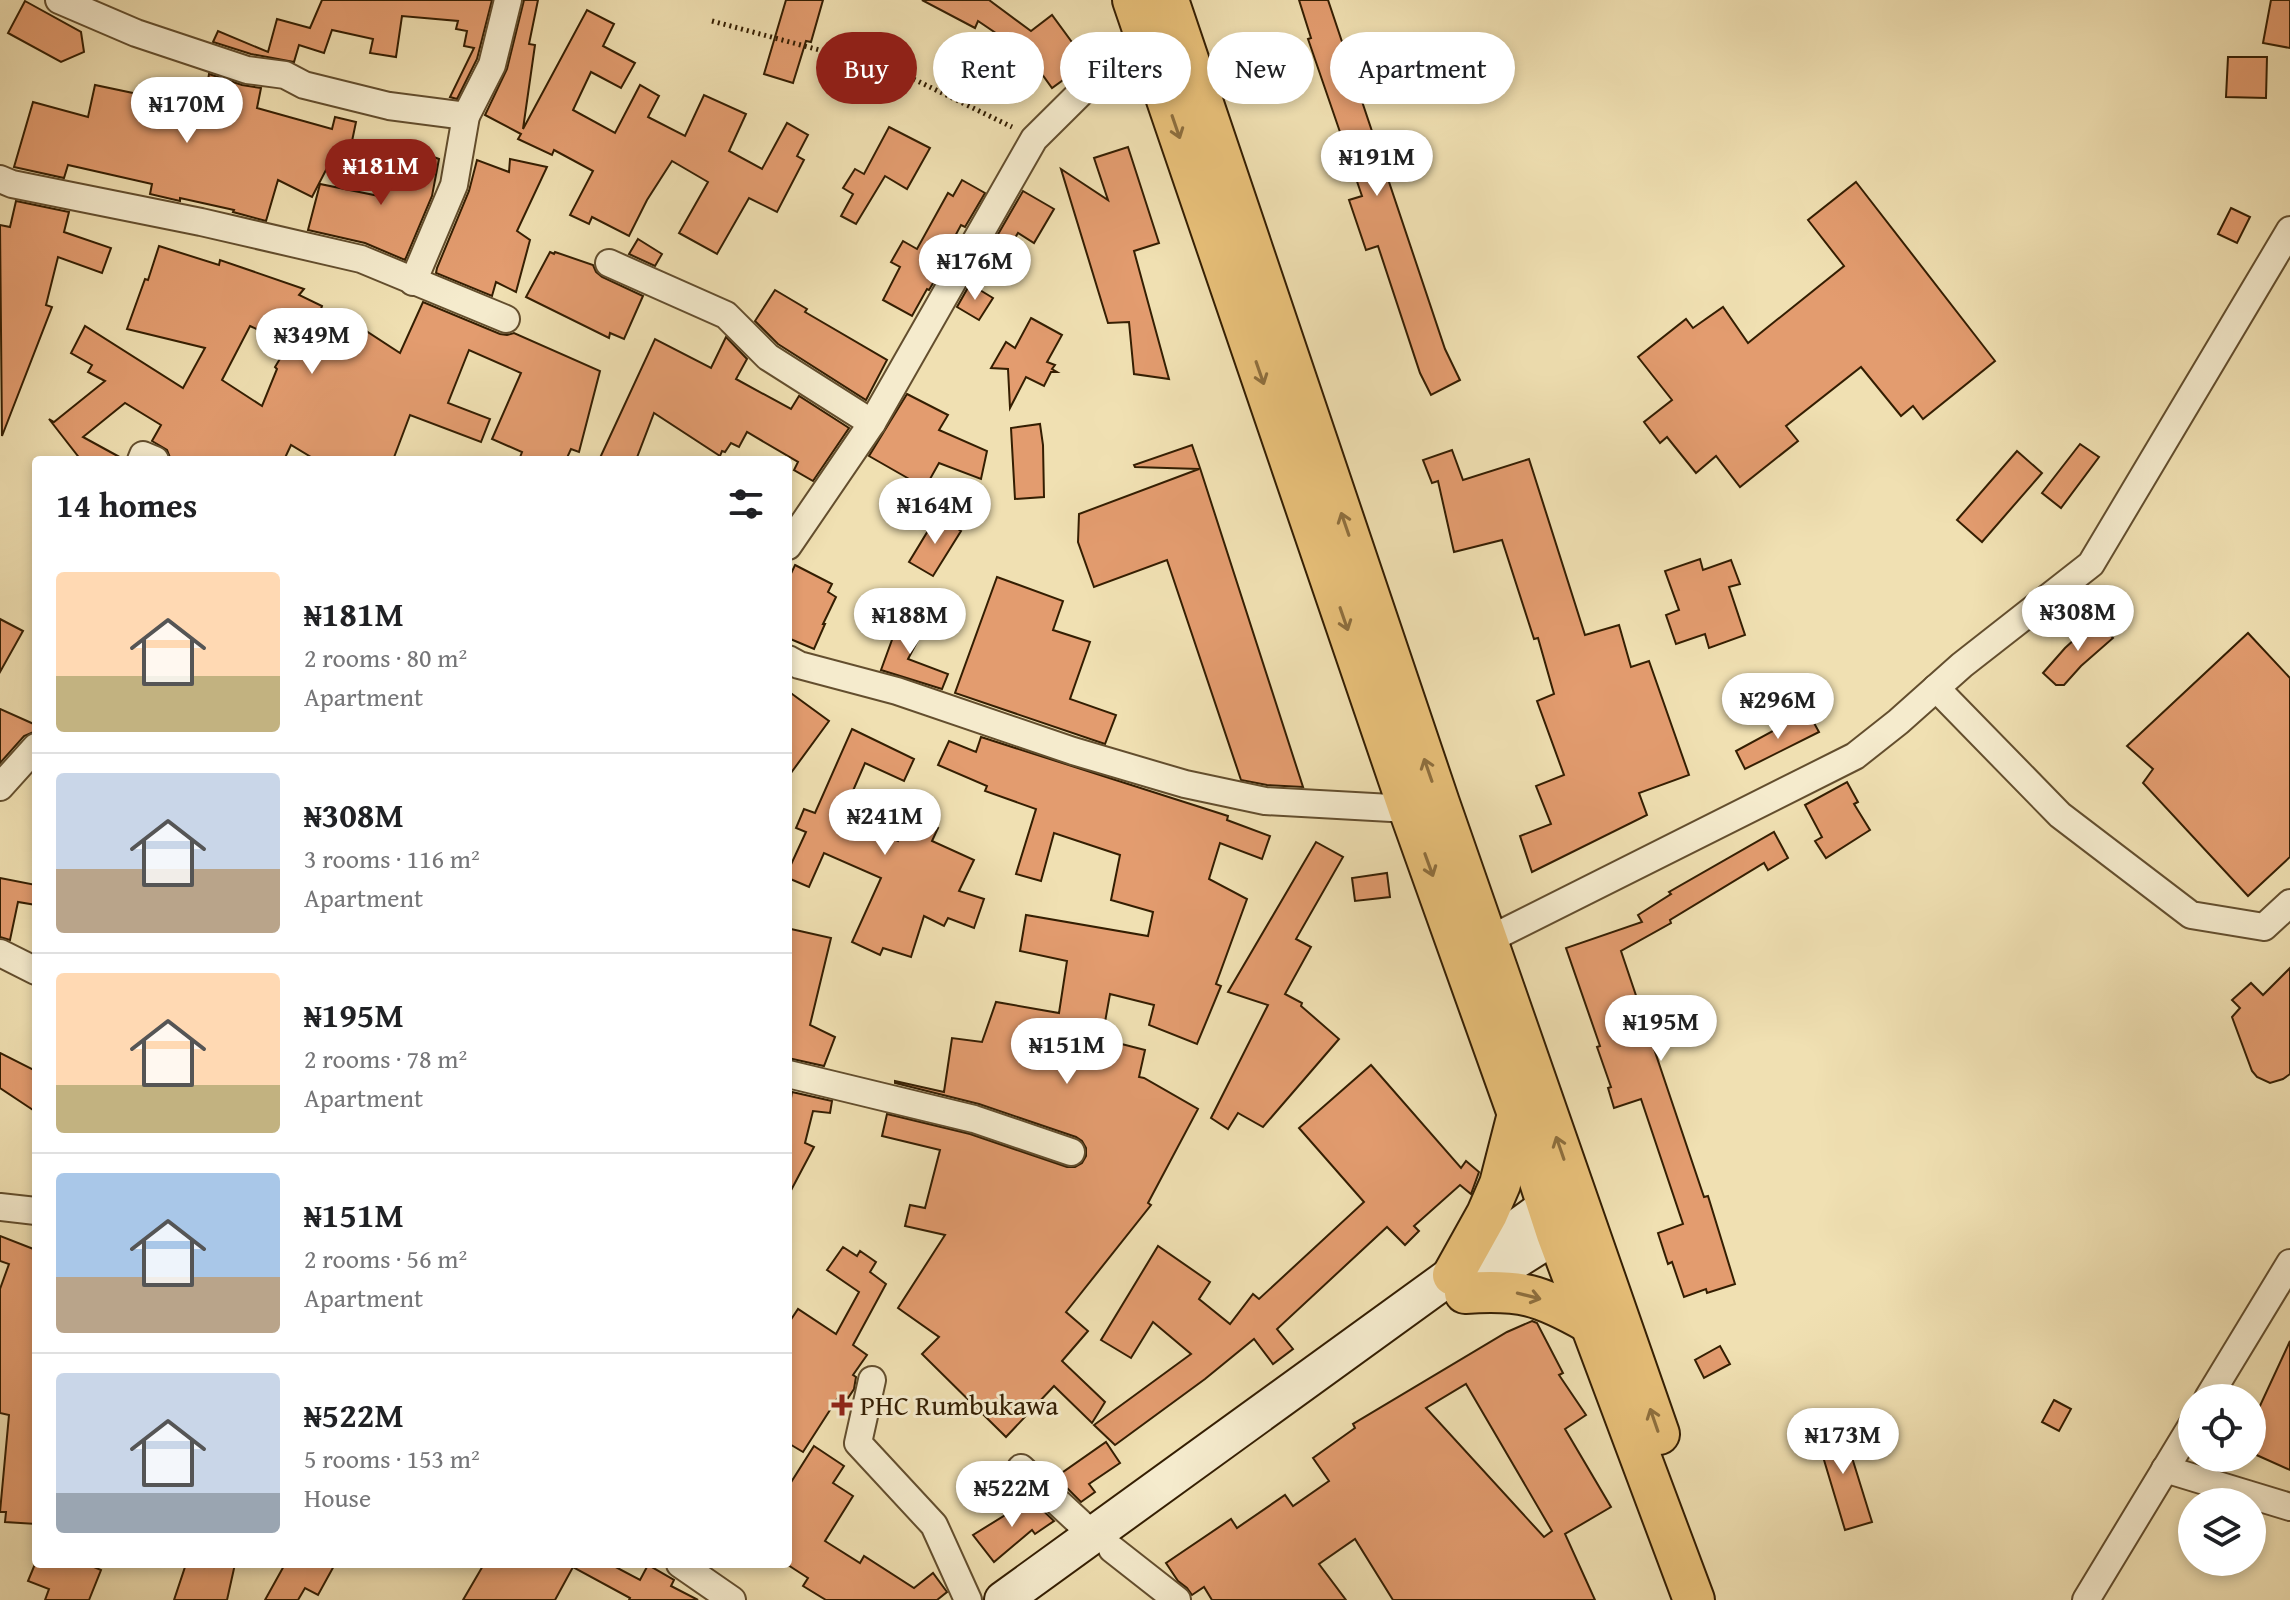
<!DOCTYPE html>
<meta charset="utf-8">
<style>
:root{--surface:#fff;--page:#f2f2f2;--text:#202124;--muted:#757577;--line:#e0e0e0;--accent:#8f2418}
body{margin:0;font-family:"Gentium Book Plus",serif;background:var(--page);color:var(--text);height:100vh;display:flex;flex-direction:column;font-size:30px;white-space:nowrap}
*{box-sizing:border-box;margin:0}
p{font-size:26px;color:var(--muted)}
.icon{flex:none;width:44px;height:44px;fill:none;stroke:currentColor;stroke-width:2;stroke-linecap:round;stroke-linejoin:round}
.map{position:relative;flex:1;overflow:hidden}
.details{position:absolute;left:32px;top:456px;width:760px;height:1112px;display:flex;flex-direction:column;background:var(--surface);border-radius:8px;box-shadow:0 4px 12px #0003}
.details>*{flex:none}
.banner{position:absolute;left:816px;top:32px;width:760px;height:72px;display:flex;gap:16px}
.buttons{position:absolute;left:2178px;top:1384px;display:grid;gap:16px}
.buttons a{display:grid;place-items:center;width:88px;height:88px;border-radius:50%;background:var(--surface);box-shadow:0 4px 12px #0003;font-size:40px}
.price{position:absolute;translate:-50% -68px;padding:0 18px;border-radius:28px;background:#fff;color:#222;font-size:26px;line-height:52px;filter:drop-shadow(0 2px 4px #0008)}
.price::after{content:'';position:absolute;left:50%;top:48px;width:24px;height:18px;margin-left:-12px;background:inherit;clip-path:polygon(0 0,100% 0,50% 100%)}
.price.current{background:var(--accent);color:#fff}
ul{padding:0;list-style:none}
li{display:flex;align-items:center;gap:24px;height:200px;padding:0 24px}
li+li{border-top:2px solid var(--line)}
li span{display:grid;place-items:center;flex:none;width:224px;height:160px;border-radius:8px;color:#555}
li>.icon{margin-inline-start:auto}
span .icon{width:96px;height:96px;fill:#fffc;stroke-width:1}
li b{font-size:34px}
h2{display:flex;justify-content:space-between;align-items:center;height:96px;padding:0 24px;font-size:34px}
.tag{padding:0 28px;border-radius:36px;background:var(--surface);box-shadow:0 4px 12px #0003;font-size:28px;line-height:72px}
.tag.current{background:var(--accent);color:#fff}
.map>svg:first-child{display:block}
.building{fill:#e39c6f;stroke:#341e02;stroke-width:2;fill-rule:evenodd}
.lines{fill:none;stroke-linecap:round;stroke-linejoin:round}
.minor-casing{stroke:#634e2e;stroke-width:30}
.secondary-casing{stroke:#341e02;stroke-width:40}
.primary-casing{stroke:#341e02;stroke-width:44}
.path{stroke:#341e02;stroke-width:5;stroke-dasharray:2 4;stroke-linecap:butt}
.minor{stroke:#f5ebcd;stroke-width:26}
.secondary{stroke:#f5ebcd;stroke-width:36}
.primary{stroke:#e8c079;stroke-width:40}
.oneway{stroke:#8e6f3e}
.poi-dot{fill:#8f2418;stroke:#f5ebcd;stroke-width:3}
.labels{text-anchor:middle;stroke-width:6;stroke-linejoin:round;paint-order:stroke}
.poi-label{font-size:28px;fill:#341e02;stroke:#f5ebcd;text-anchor:start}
</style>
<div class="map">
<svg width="2290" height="1600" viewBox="0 0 2290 1600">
<rect width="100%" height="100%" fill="#f0e0b2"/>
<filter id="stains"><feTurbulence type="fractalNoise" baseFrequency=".0025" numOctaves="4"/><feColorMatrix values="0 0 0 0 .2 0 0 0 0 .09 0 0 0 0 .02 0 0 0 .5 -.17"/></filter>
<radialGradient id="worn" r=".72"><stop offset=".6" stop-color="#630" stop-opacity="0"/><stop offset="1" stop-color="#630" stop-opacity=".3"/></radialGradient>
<g class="building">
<path d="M322,0H492L477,59L457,99L450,97L474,48L464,46L467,31L456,29L458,21L402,16L396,57L370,53L373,39L332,30L324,53L299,45L294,62L251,54L213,42L218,31L268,52L277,19L310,28Z"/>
<path d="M524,0H538L529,44L535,45L523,129L587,10L614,24L603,46L635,63L621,88L591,72L573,110L615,133L640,85L659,96L648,117L685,136L704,95L746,114L729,151L762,169L787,123L808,135L797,156L804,160L777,212L749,198L717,254L679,233L708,182L672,161L647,200L629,236L592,217L589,224L570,215L593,171L554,150L552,155L518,139L521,134L485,115L507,69Z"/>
<path d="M786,0H823L811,42L806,41L793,83L764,74Z"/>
<path d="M922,0H989L1031,31L1052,15L1085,60L1068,72L1070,75L1052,88L1039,70L1024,93L993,74L1012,44L978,21L975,28Z"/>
<path d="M1299,0H1328L1445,349L1460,380L1431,395L1420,373L1378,246L1366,250L1349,200L1362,196L1308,39L1311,38Z"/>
<path d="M2271,0H2290V48L2263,43Z"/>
<path d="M25,1L81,32L84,52L61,62L8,33Z"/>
<path d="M2228,57H2267L2266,98L2226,97Z"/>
<path d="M209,74L242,85L261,88L257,108L332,129L335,117L356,122L351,146L340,143L312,197L278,180L266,221L233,212L234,210L180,198V201L150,194L152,184L68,165L64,178L14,167L33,102L88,117L95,85L171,101L173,91L205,98Z"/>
<path d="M889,127L930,148L907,189L885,176L856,224L841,216L853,194L843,188L855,169L864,174Z"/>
<path d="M403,146L439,159L432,196L405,260L365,243L308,230L320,184L384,197Z"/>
<path d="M1128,147L1159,243L1134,251L1169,379L1134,374L1129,322L1108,323L1061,169L1108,200L1094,158Z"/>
<path d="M510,159L547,167L517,231L530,240L516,292L496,282L492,296L436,273L437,268L469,191L477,160L509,172Z"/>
<path d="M962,180L985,193L965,227L961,225L939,266L942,268L929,290L927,289L912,316L883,300L900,267L891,262L903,241L917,249L948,193L953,196Z"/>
<path d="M1856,182L1995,361L1923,419L1913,406L1901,416L1861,367L1786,426L1798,441L1740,487L1716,456L1696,473L1667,437L1660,443L1644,422L1672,400L1638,357L1686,319L1693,328L1723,307L1748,343L1844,266L1808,220Z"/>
<path d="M1023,191L1054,209L1034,243L1018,233L1007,251L993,243Z"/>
<path d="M16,201L69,212L64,232L111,248L102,273L58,257L46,305L52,307L2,436L0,225L10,227Z"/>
<path d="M2231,208L2250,217L2237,243L2218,234Z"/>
<path d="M638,239L662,254L655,266L629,254Z"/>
<path d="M159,246L219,265L220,260L304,289L299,295L322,306L321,309L352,318L351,321L400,353L423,302L500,334L507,335L514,333L600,371L579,452L571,449L566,460H519L522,452L492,439L521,373L469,350L448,403L490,419L481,442L410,415L393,460H316L291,445L284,460H171L167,450L152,441L161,425L125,403L83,437L125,460H81L49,419L54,422L105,381L88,372L92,365L71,353L85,326L183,388L205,348L127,329L145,279L148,280ZM250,326L289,344L275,367L277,369L262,406L222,380Z"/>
<path d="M550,252L554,254L555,252L593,265L596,272L602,277L643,296L624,339L610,333L609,338L526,297Z"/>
<path d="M970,284L993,298L979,320L957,307Z"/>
<path d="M775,290L807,309L805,312L887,360L866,400L778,344L755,321Z"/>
<path d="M1031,318L1062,335L1047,362L1055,365L1052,369L1057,372H1051L1044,386L1026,377L1010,408L1008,369L991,368L1006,342L1015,348Z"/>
<path d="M726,337L747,359L736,379L791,409L799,396L849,428L813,481L794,470L798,462L747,432L739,447L731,443L725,452L722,451L720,456L654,413L636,460H599L655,339L711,368Z"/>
<path d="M907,394L948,415L939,430L987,451L981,479L939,463L925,488L869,456Z"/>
<path d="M1040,424L1043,445L1044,497L1015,499L1011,428Z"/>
<path d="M2080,444L2099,457L2061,508L2042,493Z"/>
<path d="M1192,445L1200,468L1303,787L1267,785L1241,780L1167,560L1094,587L1078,542L1079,514L1199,469L1135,467L1134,465Z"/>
<path d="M1452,450L1463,480L1529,459L1585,635L1619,625L1631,667L1649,661L1689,775L1639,793L1647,815L1532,872L1520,836L1551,824L1536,786L1564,775L1537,701L1554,694L1538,638L1534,639L1502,540L1454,552L1438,481L1432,483L1423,460Z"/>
<path d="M2017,451L2042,473L1982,542L1957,520Z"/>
<path d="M937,516L961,531L933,576L909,562Z"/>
<path d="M1700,559L1703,570L1731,560L1740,584L1729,587L1745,635L1709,648L1705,634L1676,644L1666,615L1679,610L1665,571Z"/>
<path d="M795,565L832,584L828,592L836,597L823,624H825L814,649L788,638V580Z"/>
<path d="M997,577L1063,601L1053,630L1090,642L1070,699L1116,715L1105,744L955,693Z"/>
<path d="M902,615L925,627L908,659L948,674L942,689L881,670L893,637L891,636Z"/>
<path d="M0,619L23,631L0,672Z"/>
<path d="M2097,619L2113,638L2081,666L2064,685H2056L2043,673L2065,648Z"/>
<path d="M2248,633L2290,678V857L2248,896L2143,783L2153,769L2127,746Z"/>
<path d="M788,691L829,721L788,777Z"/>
<path d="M0,709L36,725V731L24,736L0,763Z"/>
<path d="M1808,712L1819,732L1745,769L1736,751Z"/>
<path d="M852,729L914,759L904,781L865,763L842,816L898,841L910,815L938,828L932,841L974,860L959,891L984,899L974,928L948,918L944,926L924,916L911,957L883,948L880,955L852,942L881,878L824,853L809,887L788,878V871L806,832L796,828L804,809L815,813Z"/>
<path d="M981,737L1228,816L1227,820L1270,836L1262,859L1220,843L1209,879L1247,899L1216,984L1221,986L1197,1044L1149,1025L1154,1005L1110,994L1102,1039L1145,1050L1139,1077L1144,1078L1198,1109L1148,1203L1151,1205L1066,1312L1088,1331L1062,1361L1105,1402L1092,1423L1054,1386L1006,1437L922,1354L939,1337L898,1308L945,1235L905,1226L910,1205L925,1208L940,1150L882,1136L887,1114L970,1134L1067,1167H1075L1082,1163L1086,1156V1148L1082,1141L1076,1137L979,1104L895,1083V1081L944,1092L952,1038L982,1042L996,1002L1059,1013L1067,961L1020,951L1026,915L1148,936L1153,912L1111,900L1120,855L1054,833L1041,881L1016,874L1036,809L985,791L987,786L938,765L949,741L976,752Z"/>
<path d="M1847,782L1858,802L1854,804L1870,830L1826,858L1815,841L1822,837L1805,805Z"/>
<path d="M1774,832L1788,858L1768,870L1764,863L1670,920L1671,923L1621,951L1704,1197L1708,1196L1735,1284L1707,1293L1706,1289L1684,1297L1672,1262L1668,1264L1658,1233L1683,1224L1641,1099L1614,1108L1608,1088L1611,1087L1597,1047L1600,1046L1566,948L1642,922L1638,915L1671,894L1669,892Z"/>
<path d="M1316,842L1343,857L1296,939L1311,947L1285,994L1302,1003L1301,1006L1339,1039L1263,1127L1238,1113L1228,1129L1211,1118L1268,1005L1228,992Z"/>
<path d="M1387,873L1390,897L1355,901L1352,878Z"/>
<path d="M0,878L36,885V905L18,902L10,940L0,937Z"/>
<path d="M791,929L831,938L810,1025L835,1037L824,1066L788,1058V940Z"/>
<path d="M2290,968V1074L2283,1079L2270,1083L2257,1077L2252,1071L2232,1017L2240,1008L2232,1000L2251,983L2263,995Z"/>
<path d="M0,1053L36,1071V1112L0,1088Z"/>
<path d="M1371,1065L1461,1168L1466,1161L1479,1172L1471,1194L1460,1185L1414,1226L1419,1231L1405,1245L1387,1227L1277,1329L1293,1349L1273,1364L1254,1339L1205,1379L1115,1445L1094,1425L1191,1354L1153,1322L1131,1358L1101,1340L1158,1246L1210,1282L1199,1299L1230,1324L1253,1294L1259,1299L1364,1202L1299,1128Z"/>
<path d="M792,1092L832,1101L830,1113L813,1111L805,1143L814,1147L788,1196V1116Z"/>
<path d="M0,1236L36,1250V1524L5,1522L6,1512H0L9,1415L0,1413V1289L9,1264L0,1261Z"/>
<path d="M843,1247L857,1256L860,1251L876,1262L870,1272L886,1284L853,1345L867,1355L853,1375L856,1377L854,1389L848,1398L841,1393L803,1452L788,1443V1324L798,1309L836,1334L859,1292L827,1270Z"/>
<path d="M1532,1321L1537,1323L1563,1373L1559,1375L1586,1415L1565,1429L1611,1507L1565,1534L1595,1600H1393L1355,1539L1319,1564L1346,1600H1212L1204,1587L1192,1595L1187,1588L1178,1581L1166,1563L1231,1519L1237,1528L1285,1495L1293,1506L1329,1481L1313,1458L1355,1428L1353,1424L1507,1332ZM1466,1384L1552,1531L1544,1537L1426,1408Z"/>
<path d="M2290,1341V1470L2252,1453V1423Z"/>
<path d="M1720,1346L1730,1364L1704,1378L1695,1360Z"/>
<path d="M2054,1400L2071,1409L2059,1431L2042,1422Z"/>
<path d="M1841,1422L1872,1522L1845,1530L1815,1430Z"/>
<path d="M1106,1442L1120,1463L1089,1484L1095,1492L1081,1502L1056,1477Z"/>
<path d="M814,1446L844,1466L833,1483L853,1496L825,1541L860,1563L864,1556L914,1588L933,1573L947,1592L937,1600H826L803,1586L808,1578L788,1565V1487Z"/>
<path d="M1031,1499L1054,1521L1035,1534L1032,1530L994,1562L973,1535Z"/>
<path d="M35,1564H87L101,1570L89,1600H45L49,1589L28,1581Z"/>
<path d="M186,1564H235L227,1600H174Z"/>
<path d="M285,1564H335L318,1595L305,1588L298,1600H265Z"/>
<path d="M484,1564H610L640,1580L648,1565L674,1580L671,1586L698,1600H629L630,1598L573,1567L555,1600H463Z"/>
</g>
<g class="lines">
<g class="minor-casing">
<g id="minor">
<path d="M59,0L136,33L247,70L285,75L304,85L389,106L466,116"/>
<path d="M0,179L12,184L201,222L361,259L506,319"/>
<path d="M609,263L726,315L768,357L872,423"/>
<path d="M413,282L454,185L466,116L492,65L508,0"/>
<path d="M141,460L143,455L155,460"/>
<path d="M788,546L872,423L1034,139L1143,31"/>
<path d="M788,659L799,665L897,691L1073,751L1185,784L1265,801L1409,809"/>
<path d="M1936,688L2060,815L2191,915L2264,927L2290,903"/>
<path d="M0,787L36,747"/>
<path d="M1488,940L1855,756L1898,722L1962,665L2091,564L2290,230"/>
<path d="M0,953L36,971"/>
<path d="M788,1074L974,1119L1071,1152"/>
<path d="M0,1207L36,1211"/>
<path d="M872,1380L858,1443L934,1525L968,1600"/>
<path d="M2208,1398L2290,1263"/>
<path d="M1021,1468L1093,1535"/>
<path d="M2165,1469L2290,1507"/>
<path d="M1112,1549L1177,1600"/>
<path d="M680,1564L732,1600"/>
<path d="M2086,1600L2192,1425"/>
</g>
</g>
<g class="secondary-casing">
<g id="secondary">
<path d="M1475,1286L1557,1234L1582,1223"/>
<path d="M1003,1600L1547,1206L1571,1194"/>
</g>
</g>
<g class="primary-casing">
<g id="primary">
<path d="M1133,0L1409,809L1518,1114L1557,1234L1694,1600"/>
<path d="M1168,0L1439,803L1659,1434"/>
<path d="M1453,1275L1487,1214L1500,1184L1518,1114"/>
<path d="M1465,1293C1521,1289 1540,1295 1588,1322"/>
</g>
</g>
<path class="path" d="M712,21L897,71L1012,127"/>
<use href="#minor" class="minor"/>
<use href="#secondary" class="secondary"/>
<use href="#primary" class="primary"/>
</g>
<defs><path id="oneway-shaft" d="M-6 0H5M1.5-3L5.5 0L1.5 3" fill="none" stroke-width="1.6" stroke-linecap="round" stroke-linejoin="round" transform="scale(2)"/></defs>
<g class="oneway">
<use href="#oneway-shaft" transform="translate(1176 127) rotate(71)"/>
<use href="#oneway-shaft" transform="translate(1260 373) rotate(71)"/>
<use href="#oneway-shaft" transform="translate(1345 524) rotate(-109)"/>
<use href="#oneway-shaft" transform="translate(1344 619) rotate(71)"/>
<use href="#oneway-shaft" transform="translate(1428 770) rotate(-109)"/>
<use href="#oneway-shaft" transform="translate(1429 865) rotate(70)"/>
<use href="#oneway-shaft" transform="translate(1560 1148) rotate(-109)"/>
<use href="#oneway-shaft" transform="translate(1529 1296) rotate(14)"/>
<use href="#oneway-shaft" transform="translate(1654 1420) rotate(-109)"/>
</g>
<path class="poi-dot" d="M838 1393h8v8h8v8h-8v8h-8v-8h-8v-8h8z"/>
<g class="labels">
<g class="poi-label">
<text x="860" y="1415">PHC Rumbukawa</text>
</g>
</g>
<rect width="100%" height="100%" filter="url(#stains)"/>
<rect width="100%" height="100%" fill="url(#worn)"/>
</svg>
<div class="buttons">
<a><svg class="icon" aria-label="locate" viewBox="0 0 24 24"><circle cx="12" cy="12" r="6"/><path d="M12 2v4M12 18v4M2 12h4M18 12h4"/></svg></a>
<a><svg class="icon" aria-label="layers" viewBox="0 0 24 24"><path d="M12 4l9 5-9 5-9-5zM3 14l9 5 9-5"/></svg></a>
</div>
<b class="price" style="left:187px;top:145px">₦170M</b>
<b class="price" style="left:1377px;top:198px">₦191M</b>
<b class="price current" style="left:381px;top:207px">₦181M</b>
<b class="price" style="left:975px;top:302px">₦176M</b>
<b class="price" style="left:312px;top:376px">₦349M</b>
<b class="price" style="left:935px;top:546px">₦164M</b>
<b class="price" style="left:2078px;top:653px">₦308M</b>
<b class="price" style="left:910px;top:656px">₦188M</b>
<b class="price" style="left:1778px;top:741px">₦296M</b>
<b class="price" style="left:885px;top:857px">₦241M</b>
<b class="price" style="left:1661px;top:1063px">₦195M</b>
<b class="price" style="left:1067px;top:1086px">₦151M</b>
<b class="price" style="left:1843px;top:1476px">₦173M</b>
<b class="price" style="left:1012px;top:1529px">₦522M</b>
<div class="banner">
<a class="tag current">Buy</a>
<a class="tag">Rent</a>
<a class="tag">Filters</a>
<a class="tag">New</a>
<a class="tag">Apartment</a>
</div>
<section class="details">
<h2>14 homes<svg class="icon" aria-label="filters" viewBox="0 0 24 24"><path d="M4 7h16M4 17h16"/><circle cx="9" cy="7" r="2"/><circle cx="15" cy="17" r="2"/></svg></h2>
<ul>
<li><span style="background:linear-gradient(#ffd9b3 65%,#c2b280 0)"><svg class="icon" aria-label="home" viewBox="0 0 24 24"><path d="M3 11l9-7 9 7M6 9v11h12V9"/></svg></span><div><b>₦181M</b><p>2 rooms · 80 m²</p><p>Apartment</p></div></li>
<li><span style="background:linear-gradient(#c9d6e8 60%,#b9a48a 0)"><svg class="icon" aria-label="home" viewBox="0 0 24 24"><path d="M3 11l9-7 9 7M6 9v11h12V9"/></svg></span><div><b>₦308M</b><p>3 rooms · 116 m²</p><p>Apartment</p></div></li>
<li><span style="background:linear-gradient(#ffd9b3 70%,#c2b280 0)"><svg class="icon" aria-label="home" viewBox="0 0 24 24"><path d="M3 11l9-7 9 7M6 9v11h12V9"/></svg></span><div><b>₦195M</b><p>2 rooms · 78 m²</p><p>Apartment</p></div></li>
<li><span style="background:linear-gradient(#a9c7e8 65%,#b9a48a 0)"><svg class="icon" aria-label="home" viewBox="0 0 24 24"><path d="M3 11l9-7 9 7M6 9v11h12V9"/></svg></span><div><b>₦151M</b><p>2 rooms · 56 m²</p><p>Apartment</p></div></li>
<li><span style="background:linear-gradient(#c9d6e8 75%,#9aa5b1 0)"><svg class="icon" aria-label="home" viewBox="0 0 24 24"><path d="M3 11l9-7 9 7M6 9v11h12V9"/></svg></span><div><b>₦522M</b><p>5 rooms · 153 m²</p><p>House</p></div></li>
</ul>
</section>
</div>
